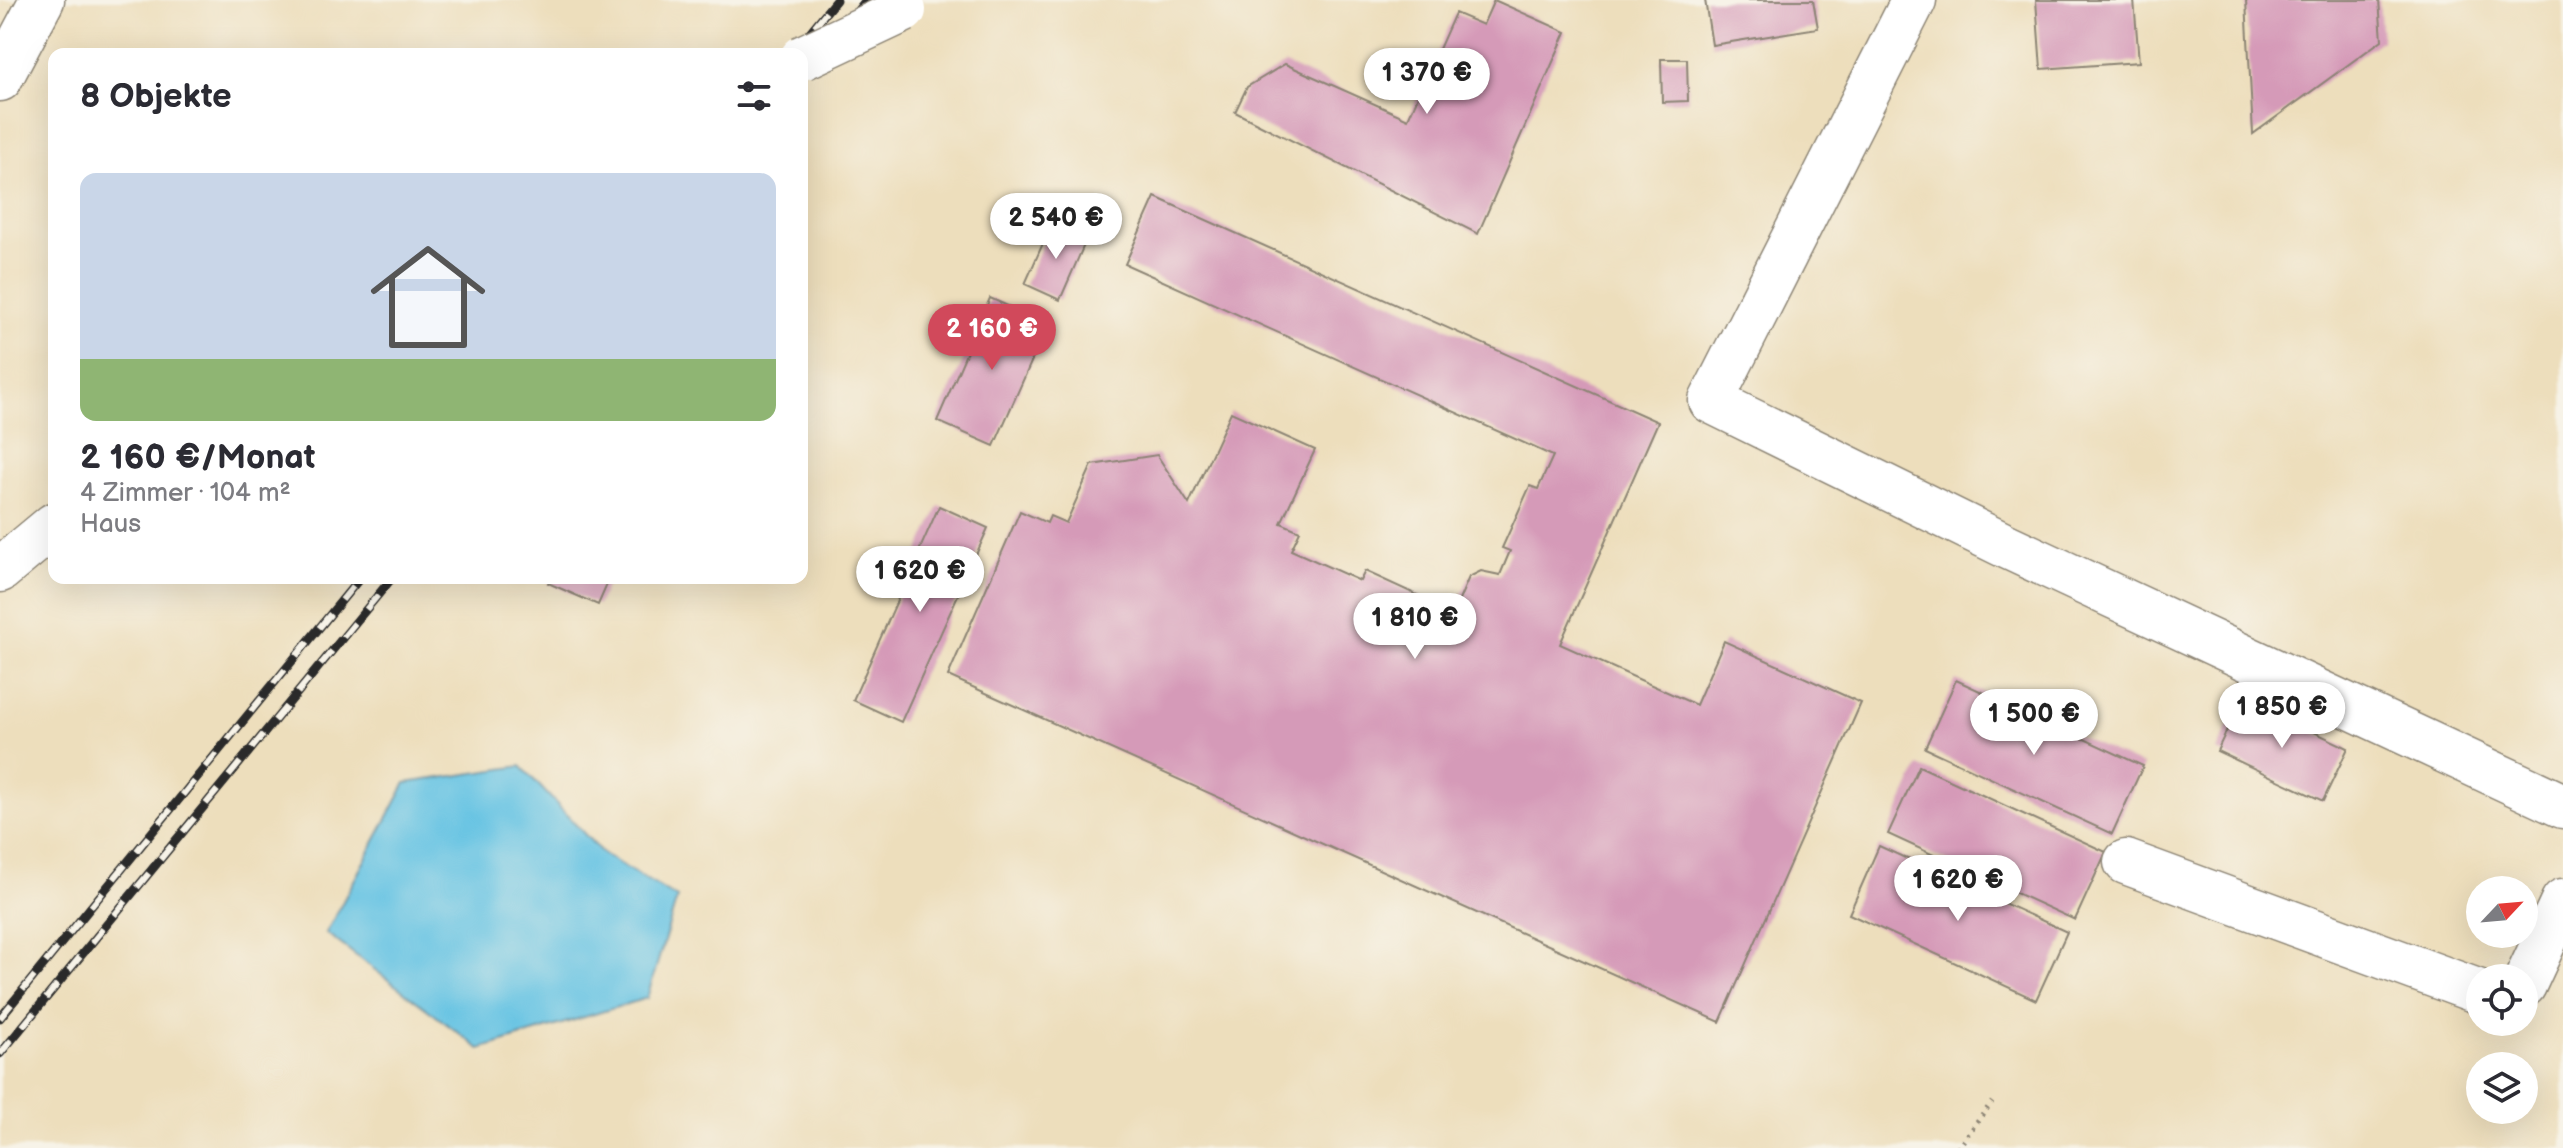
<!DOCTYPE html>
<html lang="de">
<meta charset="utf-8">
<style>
:root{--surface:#fff;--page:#f7f7f7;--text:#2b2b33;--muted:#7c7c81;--accent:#d1495b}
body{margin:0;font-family:"Balsamiq Sans",sans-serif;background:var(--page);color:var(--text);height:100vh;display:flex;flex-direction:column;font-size:30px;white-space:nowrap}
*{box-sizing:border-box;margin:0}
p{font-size:26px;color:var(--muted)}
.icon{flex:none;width:44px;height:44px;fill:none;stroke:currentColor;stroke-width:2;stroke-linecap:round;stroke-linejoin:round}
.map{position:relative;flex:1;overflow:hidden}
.side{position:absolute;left:48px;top:48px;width:760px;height:536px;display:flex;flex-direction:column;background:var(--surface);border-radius:16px;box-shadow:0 8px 32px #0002}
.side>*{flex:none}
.needle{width:52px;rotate:64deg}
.fabs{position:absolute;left:2466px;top:876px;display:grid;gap:16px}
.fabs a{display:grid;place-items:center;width:72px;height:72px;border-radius:50%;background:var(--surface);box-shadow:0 8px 32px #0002;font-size:40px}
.price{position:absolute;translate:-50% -68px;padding:0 18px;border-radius:28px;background:#fff;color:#222;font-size:26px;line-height:52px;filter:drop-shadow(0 2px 4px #0008)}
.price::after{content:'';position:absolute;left:50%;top:48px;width:24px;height:18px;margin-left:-12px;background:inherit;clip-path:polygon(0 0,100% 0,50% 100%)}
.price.selected{background:var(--accent);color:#fff}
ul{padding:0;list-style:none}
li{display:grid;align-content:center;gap:16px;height:424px;padding:0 32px}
li span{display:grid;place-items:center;height:248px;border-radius:16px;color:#555}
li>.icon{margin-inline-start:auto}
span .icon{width:144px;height:144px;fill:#fffc;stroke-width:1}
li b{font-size:34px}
h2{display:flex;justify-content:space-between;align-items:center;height:96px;padding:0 32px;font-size:34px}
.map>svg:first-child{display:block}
.water{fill:#65c3e3;stroke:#487787;stroke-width:2}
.building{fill:#d59ab8}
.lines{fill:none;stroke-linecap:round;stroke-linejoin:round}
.minor-casing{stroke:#8c8474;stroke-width:47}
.highway-casing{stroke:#8c8474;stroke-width:47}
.path{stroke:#8c8474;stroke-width:5;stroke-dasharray:2 6;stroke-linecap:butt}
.minor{stroke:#fff;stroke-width:44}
.highway{stroke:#fff;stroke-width:44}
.rail-casing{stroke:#2b2b2b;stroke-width:9}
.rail{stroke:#f7f3e8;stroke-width:6;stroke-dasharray:18;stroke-linecap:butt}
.highway-bridge-casing{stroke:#8c8474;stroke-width:47;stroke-linecap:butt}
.highway-bridge{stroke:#fff;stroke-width:44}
</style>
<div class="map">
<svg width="2563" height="1148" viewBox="0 0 2563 1148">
<rect width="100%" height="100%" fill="#f7f3e8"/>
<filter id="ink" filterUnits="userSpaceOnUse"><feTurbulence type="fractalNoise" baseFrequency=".0125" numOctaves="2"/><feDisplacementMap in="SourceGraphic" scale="16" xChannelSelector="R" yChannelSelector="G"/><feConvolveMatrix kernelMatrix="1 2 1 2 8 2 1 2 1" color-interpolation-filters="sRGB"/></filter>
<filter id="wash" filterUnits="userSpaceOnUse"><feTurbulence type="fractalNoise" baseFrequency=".006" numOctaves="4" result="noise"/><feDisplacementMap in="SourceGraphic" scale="32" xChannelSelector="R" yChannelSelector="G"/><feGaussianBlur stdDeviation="1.8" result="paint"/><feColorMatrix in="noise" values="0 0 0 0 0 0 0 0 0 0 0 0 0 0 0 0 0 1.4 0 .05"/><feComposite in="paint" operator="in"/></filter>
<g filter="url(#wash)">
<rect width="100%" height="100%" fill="#eddebc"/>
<path class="water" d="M521,766L603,854L677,898L647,998L480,1049L326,933L406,783Z"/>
<g id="blocks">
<g class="building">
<path d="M1494,0L1566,32L1478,234L1235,112L1247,87L1285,64L1408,119L1455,13L1483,25Z"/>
<path d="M1705,0H1813L1818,28L1712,45Z"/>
<path d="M2036,0H2134L2139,62L2041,69Z"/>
<path d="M2246,0H2379L2382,40L2253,134Z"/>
<path d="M1661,59H1687L1688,101L1662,102Z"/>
<path d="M1155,197L1658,422L1560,644L1696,705L1724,641L1861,703L1720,1022L948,676L1020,511L1047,523L1050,516L1066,523L1092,465L1157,455L1189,504L1231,412L1315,450L1281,523L1300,531L1291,550L1360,581L1365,571L1454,612L1469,577L1481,571L1500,575L1510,551L1502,548L1530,486L1538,489L1553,456L1125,264Z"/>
<path d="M1052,223L1087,238L1060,300L1025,284Z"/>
<path d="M990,298L1048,324L994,446L937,421Z"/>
<path d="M939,506L988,528L901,722L853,700Z"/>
<path d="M550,578H605L609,580L598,605L548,583Z"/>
<path d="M1956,680L2143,766L2112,834L1925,748Z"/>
<path d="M2242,698L2348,748L2323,801L2217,751Z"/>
<path d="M1919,766L2106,852L2075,920L1888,834Z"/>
<path d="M1879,846L2067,932L2036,1000L1849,914Z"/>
</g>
</g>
</g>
<g filter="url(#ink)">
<use href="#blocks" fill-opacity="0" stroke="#8c8474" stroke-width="2"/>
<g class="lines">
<g class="minor-casing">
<g id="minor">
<path d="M1914,0L1711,401L2004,545L2563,806"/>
<path d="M2126,862L2480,992"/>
<path d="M2524,985L2563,901"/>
</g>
</g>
<g class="highway-casing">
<g id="highway">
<path d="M0,79L42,0"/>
<path d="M0,570L54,525"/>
</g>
</g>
<path class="path" d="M1958,1148L1992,1102"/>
<use href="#minor" class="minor"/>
<use href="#highway" class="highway"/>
<g class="rail-casing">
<g id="rail">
<path d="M792,54L836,0"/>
<path d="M802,79L866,0"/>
<path d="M0,1018L360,578"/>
<path d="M0,1054L392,578"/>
</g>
</g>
<use href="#rail" class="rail"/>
<g class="highway-bridge-casing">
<path id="highway-bridge" d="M802,58L904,10"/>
</g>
<use href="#highway-bridge" class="highway-bridge"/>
</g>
</g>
</svg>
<div class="fabs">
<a><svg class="needle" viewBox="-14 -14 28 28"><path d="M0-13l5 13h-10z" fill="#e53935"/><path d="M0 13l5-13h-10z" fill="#7c7c81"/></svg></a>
<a><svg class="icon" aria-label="locate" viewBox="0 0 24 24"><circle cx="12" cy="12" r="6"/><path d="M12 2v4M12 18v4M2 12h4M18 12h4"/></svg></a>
<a><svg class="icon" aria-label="layers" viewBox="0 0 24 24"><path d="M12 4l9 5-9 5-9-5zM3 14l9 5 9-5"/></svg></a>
</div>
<b class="price" style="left:1427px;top:116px">1 370 €</b>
<b class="price" style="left:1056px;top:261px">2 540 €</b>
<b class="price selected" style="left:992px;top:372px">2 160 €</b>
<b class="price" style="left:920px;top:614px">1 620 €</b>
<b class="price" style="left:1415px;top:661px">1 810 €</b>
<b class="price" style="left:2282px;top:750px">1 850 €</b>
<b class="price" style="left:2034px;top:757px">1 500 €</b>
<b class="price" style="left:1958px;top:923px">1 620 €</b>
<section class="side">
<h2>8 Objekte<svg class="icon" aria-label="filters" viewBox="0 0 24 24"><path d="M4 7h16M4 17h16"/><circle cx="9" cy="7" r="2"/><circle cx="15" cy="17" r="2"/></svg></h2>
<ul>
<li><span style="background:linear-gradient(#c9d6e8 75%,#8fb573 0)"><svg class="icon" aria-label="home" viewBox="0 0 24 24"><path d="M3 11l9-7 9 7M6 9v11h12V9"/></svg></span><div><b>2 160 €/Monat</b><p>4 Zimmer · 104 m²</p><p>Haus</p></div></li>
</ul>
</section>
</div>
